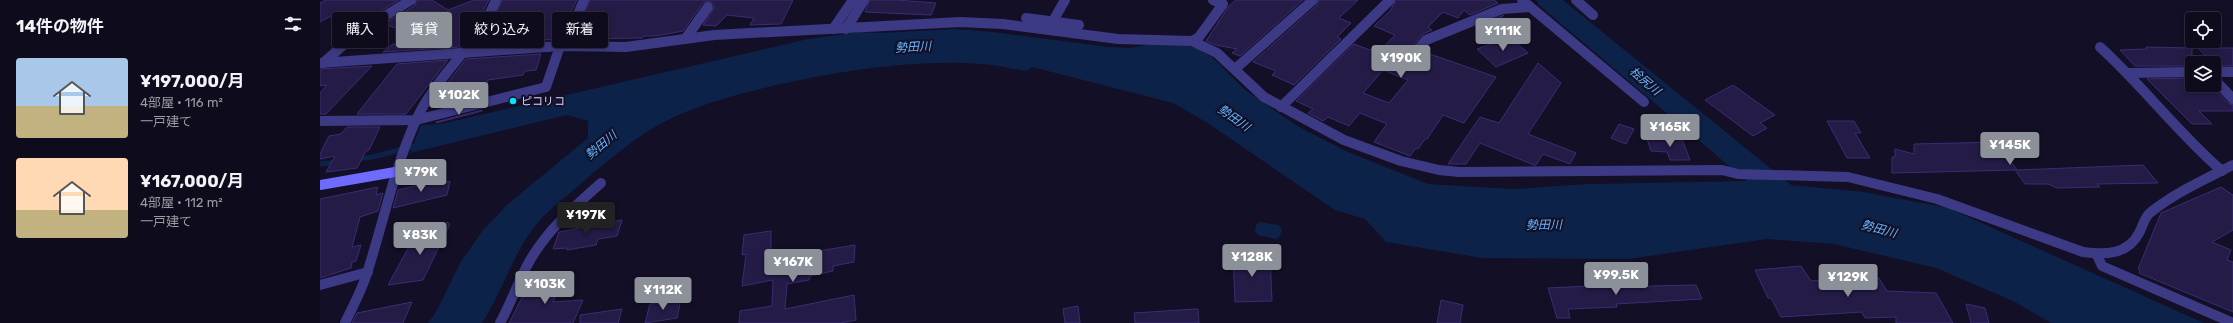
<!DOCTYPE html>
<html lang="ja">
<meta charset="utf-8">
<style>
:root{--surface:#0e0b1c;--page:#171425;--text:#f1f3f6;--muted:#9b9ba3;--line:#2e2b3b;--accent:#8c9099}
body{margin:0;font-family:Rubik,"Noto Sans JP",sans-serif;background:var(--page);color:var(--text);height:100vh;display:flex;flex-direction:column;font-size:15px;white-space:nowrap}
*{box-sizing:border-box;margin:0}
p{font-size:13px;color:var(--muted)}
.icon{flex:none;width:22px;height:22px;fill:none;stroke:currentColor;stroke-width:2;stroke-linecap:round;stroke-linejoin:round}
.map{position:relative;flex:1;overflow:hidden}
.drawer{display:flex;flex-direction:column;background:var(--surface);width:320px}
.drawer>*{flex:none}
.banner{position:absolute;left:12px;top:12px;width:380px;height:36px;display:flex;gap:8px}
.tools{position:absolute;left:1865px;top:12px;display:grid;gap:8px}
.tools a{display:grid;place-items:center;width:36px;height:36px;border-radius:4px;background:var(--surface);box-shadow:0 2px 6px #0003,0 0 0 1px var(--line);font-size:20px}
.price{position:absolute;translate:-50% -34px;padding:0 9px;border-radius:4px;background:var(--accent);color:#fff;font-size:13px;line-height:26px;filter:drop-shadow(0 1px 2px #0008)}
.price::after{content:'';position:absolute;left:50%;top:24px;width:12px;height:9px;margin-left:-6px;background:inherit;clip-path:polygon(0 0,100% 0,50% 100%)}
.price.current{background:#222;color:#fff}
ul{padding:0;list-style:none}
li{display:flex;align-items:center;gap:12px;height:100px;padding:0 16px}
li span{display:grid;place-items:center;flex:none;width:112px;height:80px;border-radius:4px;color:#555}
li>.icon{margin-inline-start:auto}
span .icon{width:48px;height:48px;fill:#fffc;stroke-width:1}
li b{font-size:17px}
h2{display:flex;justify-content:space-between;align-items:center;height:48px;padding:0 16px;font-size:17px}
.chip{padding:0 14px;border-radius:4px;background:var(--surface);box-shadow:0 2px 6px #0003,0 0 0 1px var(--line);font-size:14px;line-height:36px}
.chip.current{background:var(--accent);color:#fff}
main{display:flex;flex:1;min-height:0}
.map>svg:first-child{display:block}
.water{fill:#0c2248}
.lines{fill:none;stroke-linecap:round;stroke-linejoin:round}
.stream{stroke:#0c2248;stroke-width:5}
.river{fill:#0c2248;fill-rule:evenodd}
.building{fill:#241b47;stroke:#3b2d73;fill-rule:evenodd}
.street{stroke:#3d3a85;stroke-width:10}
.secondary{stroke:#6f6bff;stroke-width:10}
.poi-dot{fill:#00e5ff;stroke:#130f26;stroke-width:1.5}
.labels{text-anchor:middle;stroke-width:4;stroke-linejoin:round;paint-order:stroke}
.poi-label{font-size:11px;fill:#d9d4ff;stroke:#130f26;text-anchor:start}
.water-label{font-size:12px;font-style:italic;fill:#62b6ff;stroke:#130f26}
</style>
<main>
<section class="drawer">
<h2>14件の物件<svg class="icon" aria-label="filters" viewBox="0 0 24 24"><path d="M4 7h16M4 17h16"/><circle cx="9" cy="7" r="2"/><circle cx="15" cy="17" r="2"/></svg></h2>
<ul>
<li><span style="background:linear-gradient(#a9c7e8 60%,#c2b280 0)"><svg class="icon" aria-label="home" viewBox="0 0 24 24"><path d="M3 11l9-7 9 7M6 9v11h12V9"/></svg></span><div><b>¥197,000/月</b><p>4部屋 · 116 m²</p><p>一戸建て</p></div></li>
<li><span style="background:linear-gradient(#ffd9b3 65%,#c2b280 0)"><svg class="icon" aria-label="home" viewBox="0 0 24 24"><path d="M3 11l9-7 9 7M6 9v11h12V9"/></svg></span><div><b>¥167,000/月</b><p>4部屋 · 112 m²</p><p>一戸建て</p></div></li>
</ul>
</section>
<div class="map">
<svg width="1913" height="323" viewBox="0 0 1913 323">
<rect width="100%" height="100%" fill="#130f26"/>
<g class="water">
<path d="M635,29L673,32L789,47L811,48L830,44L865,45L876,48L892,57L924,89L979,127L1028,152L1108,184L1193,189L1268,184L1430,181L1544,192L1628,208L1884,323H1731L1693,301L1616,268L1514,244L1447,239L1308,259L1162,258L1066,242L1045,219L1015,210L886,122L853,103L712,67L707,71C692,69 677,65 662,64C595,59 526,70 461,84C423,93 386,102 350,119C317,135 290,159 263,182C251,193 237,203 226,214C195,244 185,288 162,323H108L116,312L140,263L163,230L188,204L268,138V121L247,115L90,153L101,125L121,124L488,39L541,32L560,33Z"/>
<path d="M940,222L958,225L962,229L960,236L956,239L938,235L935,231L936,225Z"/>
</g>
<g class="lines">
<g class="stream">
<path d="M37,159L53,157L99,145"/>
<path d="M0,164L17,162"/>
</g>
<path class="river" d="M1216,0H1243L1491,201L1495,209L1491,217L1480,220L1469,217L1219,5Z"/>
</g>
<g class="building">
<path d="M6,0H79L40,24L15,14L0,22V3Z"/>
<path d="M97,0H112L128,10L154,0H169L157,22L139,47L63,52L73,44L94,45L79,39L87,32L64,24L94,6Z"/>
<path d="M182,0H257L237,39L200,42L221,12L174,19Z"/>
<path d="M270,0H473L461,24L430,25L434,18L407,15L396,26L383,25L394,8V4L388,1L383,3L363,31L336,36H324L322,38L252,39L261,24Z"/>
<path d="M550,0H576L616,3L611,15L545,12Z"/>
<path d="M916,0H983L920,56L912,53L917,49L896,45L886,41L909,6Z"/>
<path d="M999,0H1038L1019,18L1031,23L1017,37L1021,39L974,85L952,75L956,71L933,62L997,5Z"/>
<path d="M1076,0H1174L1178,3L1150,15L1144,10L1138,18L1123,12L1108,27L1112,30L1103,34L1095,43L1094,49L1098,53L1104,52L1176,77L1144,123L1123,115L1107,139H1105L1098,149L1096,148L1090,156L1054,142L1067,124L1040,113L1029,126L1008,117L1003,121L988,113L993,109L976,101L1034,44L1058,53L1075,35L1054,26L1070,11ZM1063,70L1088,80L1069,103L1043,93Z"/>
<path d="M1184,15L1169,32L1161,25Z"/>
<path d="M1190,37L1208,53L1176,67L1157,49Z"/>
<path d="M1826,47L1872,48V66H1815L1800,50L1827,49Z"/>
<path d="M1878,48H1913V66H1895Z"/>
<path d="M221,54L216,70L205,71L203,75L168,80L165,96L117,108L115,99L146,59Z"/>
<path d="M128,60L86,114H37L77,64Z"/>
<path d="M1218,63L1241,83L1208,134L1256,153L1250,164L1223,154L1216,165H1214L1160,143L1146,164H1128L1160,117L1179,123Z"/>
<path d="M52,66L6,114H0V93L7,85L0,86V69Z"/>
<path d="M1872,78V85H1891L1908,103L1913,105V111H1879L1892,124H1872L1827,79Z"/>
<path d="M1413,85L1455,115L1440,123L1447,128L1433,136L1385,100Z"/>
<path d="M162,110V111L116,123V122Z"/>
<path d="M1507,121H1534L1541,133H1535L1550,158H1527Z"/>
<path d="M1299,124L1314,129L1306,144L1291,138Z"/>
<path d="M27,127H60L49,150L46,151L37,168L6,172L15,156L0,159V154L9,136L21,134Z"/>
<path d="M1327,139H1362L1370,160H1350L1347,152L1331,151Z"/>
<path d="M1677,142L1697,170L1823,165L1838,183L1777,184L1780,187L1737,188L1728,184H1705L1695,170L1572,173V157H1575V149L1594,154V144Z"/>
<path d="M116,181L115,185L130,181L127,195L73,208L78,190Z"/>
<path d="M58,187L56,195L63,193L58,211L40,217L32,247L41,245L36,261L32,262L31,268L0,278V199Z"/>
<path d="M1901,187L1913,195V230L1892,242L1911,250L1907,260L1913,262V312L1819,273L1820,270L1818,269L1841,213Z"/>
<path d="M302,220L297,236L278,239L276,245L247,250V248L233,249L239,232Z"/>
<path d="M127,222L130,224L103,280L68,285L91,243L102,242L106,226L121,223L119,231Z"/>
<path d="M451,231V253L457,252L456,258L535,245L534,262L513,266V271L490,276L489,280L467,284L465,309L534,295L536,320L520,323H419L420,311L452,306L453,280L422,286L426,254L422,255L424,235Z"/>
<path d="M950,254L952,301L915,302L913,255Z"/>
<path d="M1481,266L1491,281L1549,276L1559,278L1567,291L1616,293L1633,323H1576V317L1545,318L1542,312L1461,317L1451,298H1448L1435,270Z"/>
<path d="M233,279L232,282L238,281L236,285L242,284L233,302L263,300L253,323H189L211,280Z"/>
<path d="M1290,285V287L1376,285L1382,299L1296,304L1297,307L1248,309L1250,318H1237L1228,288Z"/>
<path d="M361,299L357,318L325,323L330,304Z"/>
<path d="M1121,300L1143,305L1140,323H1117Z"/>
<path d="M92,302L83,323H32L37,313Z"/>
<path d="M1646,304L1665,308L1669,323H1651Z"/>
<path d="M758,306L760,323H745L743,309Z"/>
<path d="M302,309L298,323H260V315Z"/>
<path d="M876,309H878L879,323H815L814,313Z"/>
</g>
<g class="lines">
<g class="street">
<path d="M1202,0L1324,102"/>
<path d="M1256,0L1273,15"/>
<path d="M706,18L759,25"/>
<path d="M733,21L745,0"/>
<path d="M513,29L533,0"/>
<path d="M526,29L544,0"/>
<path d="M366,38L388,7"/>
<path d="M872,41L879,37L903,4L893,0"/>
<path d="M1100,47L1106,40L1182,9L1209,7"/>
<path d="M1780,47C1823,86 1858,133 1902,171"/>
<path d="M0,63L240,46L306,47L394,35L640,22L683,24L798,39L872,41L897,53L944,97L1024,140L1081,161L1119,170L1139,172L1402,170L1418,174L1528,177L1617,199L1763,252C1784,255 1808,255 1819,233C1823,226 1824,217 1831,212C1855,193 1885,179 1913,165"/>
<path d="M3,63L36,34L91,0"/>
<path d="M915,69L993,0"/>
<path d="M1894,72H1913"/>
<path d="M1809,73L1872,72"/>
<path d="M1894,79L1913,99"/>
<path d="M961,107L1070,0"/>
<path d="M0,121L96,120L226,87L240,46L255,21L264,0"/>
<path d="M1777,255L1782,266L1913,323"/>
<path d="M0,285L48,272"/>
<path d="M25,323C33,306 43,288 48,270C64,220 74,169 96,120C116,76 157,46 176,0"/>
<path d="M180,323C191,303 198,282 209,262C227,230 254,207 281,183"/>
</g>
<path class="secondary" d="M0,185L75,172"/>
</g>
<circle class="poi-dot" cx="193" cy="101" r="4"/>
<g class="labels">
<g class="poi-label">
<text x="201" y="105">ピコリコ</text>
</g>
<g class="water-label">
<text transform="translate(593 47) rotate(-3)" y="4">勢田川</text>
<text transform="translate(1325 81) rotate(40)" y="4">桧尻川</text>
<text transform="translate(914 118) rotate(35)" y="4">勢田川</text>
<text transform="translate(281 145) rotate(-40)" y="4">勢田川</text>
<text transform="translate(1224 225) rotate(-1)" y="4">勢田川</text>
<text transform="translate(1559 229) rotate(15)" y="4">勢田川</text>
</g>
</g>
</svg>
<div class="tools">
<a><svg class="icon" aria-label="locate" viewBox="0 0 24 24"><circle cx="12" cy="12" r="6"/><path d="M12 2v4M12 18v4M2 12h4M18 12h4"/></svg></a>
<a><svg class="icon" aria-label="layers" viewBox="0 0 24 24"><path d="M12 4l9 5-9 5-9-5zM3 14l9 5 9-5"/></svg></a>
</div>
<b class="price" style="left:1183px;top:52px">¥111K</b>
<b class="price" style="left:1081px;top:79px">¥190K</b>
<b class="price" style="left:139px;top:116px">¥102K</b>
<b class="price" style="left:1350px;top:148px">¥165K</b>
<b class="price" style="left:1690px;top:166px">¥145K</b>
<b class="price" style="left:101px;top:193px">¥79K</b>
<b class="price current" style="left:266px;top:236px">¥197K</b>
<b class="price" style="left:100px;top:256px">¥83K</b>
<b class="price" style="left:932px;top:278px">¥128K</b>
<b class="price" style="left:473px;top:283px">¥167K</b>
<b class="price" style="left:1296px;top:296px">¥99.5K</b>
<b class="price" style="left:1528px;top:298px">¥129K</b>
<b class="price" style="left:225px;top:305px">¥103K</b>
<b class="price" style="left:343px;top:311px">¥112K</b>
<div class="banner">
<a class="chip">購入</a>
<a class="chip current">賃貸</a>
<a class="chip">絞り込み</a>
<a class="chip">新着</a>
</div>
</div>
</main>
